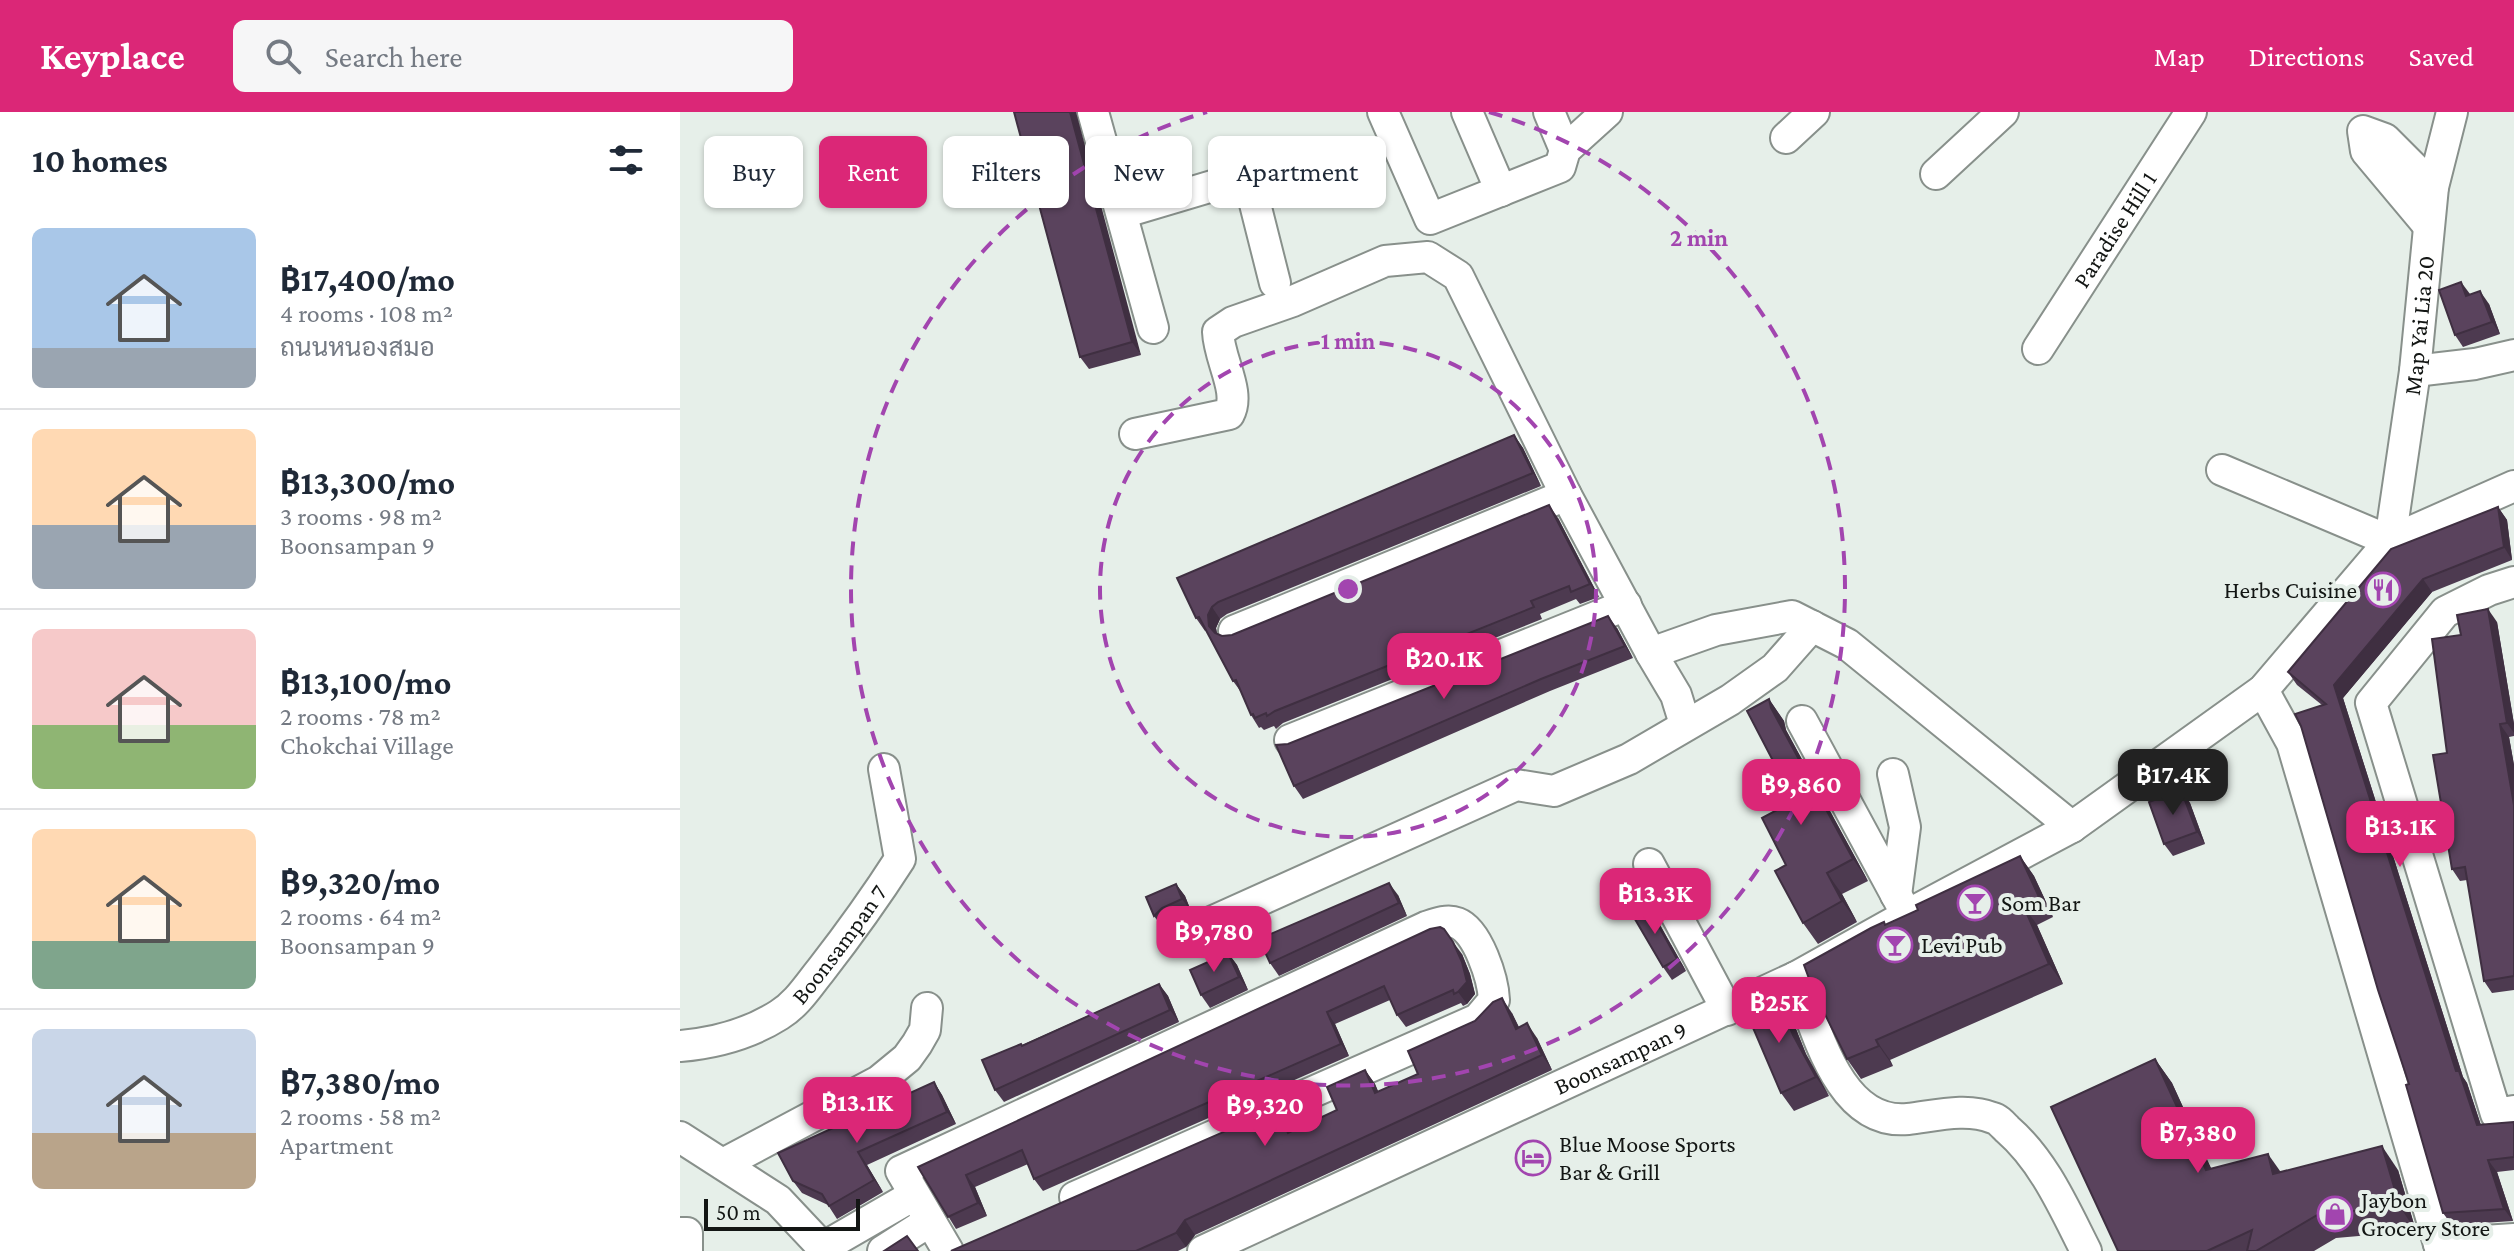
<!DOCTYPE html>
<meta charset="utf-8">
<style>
:root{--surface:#fff;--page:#f6f6f7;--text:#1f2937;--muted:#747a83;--line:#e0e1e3;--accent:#db2777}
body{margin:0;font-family:"Crimson Pro",Sarabun,serif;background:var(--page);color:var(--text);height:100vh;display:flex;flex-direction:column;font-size:30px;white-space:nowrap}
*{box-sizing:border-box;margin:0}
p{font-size:26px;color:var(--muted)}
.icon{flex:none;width:44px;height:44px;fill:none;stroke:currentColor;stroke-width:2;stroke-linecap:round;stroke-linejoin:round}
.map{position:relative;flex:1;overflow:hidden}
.side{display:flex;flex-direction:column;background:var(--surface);width:680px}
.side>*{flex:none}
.hud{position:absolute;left:24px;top:24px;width:760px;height:72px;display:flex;gap:16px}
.scale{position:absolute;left:24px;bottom:20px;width:156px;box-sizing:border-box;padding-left:8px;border:4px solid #131614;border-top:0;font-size:22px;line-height:28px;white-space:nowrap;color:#131614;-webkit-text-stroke:6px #e6efe9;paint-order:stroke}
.price{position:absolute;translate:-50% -68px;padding:0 18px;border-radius:16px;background:var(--accent);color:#fff;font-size:26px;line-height:52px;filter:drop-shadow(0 2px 4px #0008)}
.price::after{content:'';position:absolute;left:50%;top:48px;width:24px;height:18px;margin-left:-12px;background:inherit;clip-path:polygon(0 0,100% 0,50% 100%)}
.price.current{background:#222;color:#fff}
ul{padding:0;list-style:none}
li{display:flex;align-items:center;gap:24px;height:200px;padding:0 32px}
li+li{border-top:2px solid var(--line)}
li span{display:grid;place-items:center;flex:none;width:224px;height:160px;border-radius:12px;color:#555}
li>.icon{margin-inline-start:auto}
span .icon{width:96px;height:96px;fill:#fffc;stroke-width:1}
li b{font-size:34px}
h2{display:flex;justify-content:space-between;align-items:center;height:96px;padding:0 32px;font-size:34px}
.pill{padding:0 28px;border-radius:12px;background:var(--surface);box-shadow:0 2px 6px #0004;font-size:28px;line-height:72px}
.pill.current{background:var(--accent);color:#fff}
header{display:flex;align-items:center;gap:48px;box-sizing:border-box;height:112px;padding:0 40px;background:var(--accent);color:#fff}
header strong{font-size:38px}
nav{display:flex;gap:44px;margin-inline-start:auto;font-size:28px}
.search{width:560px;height:72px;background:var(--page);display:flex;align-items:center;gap:20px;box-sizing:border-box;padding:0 28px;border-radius:12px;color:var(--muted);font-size:30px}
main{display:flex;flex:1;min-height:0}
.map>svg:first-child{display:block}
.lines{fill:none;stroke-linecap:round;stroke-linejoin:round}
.minor-casing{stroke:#88908b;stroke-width:34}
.minor{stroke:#fff;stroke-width:30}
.wall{fill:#4d3a50}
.shaded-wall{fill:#3f2f41}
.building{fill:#5a435d;stroke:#3f2f41;stroke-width:2}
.ring{fill:none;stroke:#a245af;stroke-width:4;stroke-dasharray:14 10}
.labels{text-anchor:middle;stroke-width:8;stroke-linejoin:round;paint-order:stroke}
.street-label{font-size:24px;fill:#131614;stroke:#e6efe9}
.poi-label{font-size:24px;fill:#131614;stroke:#e6efe9;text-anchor:start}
.centre{fill:#a245af;stroke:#e6efe9;stroke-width:4}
.ring-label{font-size:24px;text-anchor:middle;font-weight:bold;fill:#a245af;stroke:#e6efe9;stroke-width:8;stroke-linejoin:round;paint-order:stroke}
</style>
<header>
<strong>Keyplace</strong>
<div class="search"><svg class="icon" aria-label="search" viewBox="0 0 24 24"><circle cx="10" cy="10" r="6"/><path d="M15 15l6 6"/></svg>Search here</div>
<nav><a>Map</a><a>Directions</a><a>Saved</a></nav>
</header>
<main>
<section class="side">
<h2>10 homes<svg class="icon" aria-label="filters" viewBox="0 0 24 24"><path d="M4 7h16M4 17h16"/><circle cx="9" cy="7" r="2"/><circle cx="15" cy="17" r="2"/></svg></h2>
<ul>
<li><span style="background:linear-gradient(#a9c7e8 75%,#9aa5b1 0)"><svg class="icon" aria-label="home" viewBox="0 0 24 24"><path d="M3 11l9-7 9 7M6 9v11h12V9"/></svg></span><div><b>฿17,400/mo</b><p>4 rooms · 108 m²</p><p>ถนนหนองสมอ</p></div></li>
<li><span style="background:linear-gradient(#ffd9b3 60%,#9aa5b1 0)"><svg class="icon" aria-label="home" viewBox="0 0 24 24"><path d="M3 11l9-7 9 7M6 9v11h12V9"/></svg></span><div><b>฿13,300/mo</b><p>3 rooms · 98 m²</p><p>Boonsampan 9</p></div></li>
<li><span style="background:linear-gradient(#f6c9c9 60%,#8fb573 0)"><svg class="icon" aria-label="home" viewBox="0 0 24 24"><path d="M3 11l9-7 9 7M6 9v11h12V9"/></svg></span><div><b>฿13,100/mo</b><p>2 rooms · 78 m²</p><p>Chokchai Village</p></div></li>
<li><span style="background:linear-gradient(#ffd9b3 70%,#7fa58c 0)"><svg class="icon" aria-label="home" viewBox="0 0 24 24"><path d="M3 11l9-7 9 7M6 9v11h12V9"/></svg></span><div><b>฿9,320/mo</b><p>2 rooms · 64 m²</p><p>Boonsampan 9</p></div></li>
<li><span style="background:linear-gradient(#c9d6e8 65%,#b9a48a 0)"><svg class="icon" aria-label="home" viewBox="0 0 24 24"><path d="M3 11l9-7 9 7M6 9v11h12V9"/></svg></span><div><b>฿7,380/mo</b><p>2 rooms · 58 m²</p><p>Apartment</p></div></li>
</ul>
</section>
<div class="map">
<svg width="1834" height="1139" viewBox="0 0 1834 1139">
<rect width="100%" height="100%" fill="#e6efe9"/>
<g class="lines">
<g class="minor-casing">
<g id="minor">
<path d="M413,0L473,216"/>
<path d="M703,0L750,107L880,55L885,38L927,0"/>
<path d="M787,0L821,79"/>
<path d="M869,0L885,38"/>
<path d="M1106,26L1134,0"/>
<path d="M1256,62L1323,0"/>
<path d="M568,64L595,171"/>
<path d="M442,101L623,47"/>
<path d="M1748,113L1686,39L1683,19L1705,27L1753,75"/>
<path id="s1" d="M1358,237L1511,0"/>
<path d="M1735,259L1795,252L1834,243"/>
<path d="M455,322L549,302C561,280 539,248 538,220L553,210L613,189L705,149L748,145L778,164L886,383L971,541L1036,518L1112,504L1167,532L1392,715"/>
<path id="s2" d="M1542,358L1710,429L1735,259L1753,75L1772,0"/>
<path d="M1834,470L1809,478L1765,500L1691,591L1816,1002L1834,999"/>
<path d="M554,519L886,383"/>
<path d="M971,541L996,583L1005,612"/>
<path d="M1583,578L1612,631L1761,1139"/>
<path d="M1122,609L1227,803"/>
<path d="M610,628L946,493"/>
<path d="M1213,662L1225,715L1216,783"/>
<path d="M969,752L1047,898"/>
<path d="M498,825L836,673L874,679L949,647L1050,588L1095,556L1132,514"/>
<path d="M1116,865C1136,915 1158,1014 1228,1007C1254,1004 1287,995 1313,1006C1318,1007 1323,1013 1327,1017C1364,1049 1384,1096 1406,1139"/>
<path id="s3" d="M0,934C35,931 69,922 99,903C117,892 128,874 141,858C169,822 195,786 220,747L204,657"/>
<path d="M0,1025L98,1088L146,1139"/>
<path d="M43,1052L199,969L227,946L237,932L245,918L247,896"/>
<path d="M0,1121H7V1139"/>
<path d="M1759,1132L1834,1127"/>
<path d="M144,1135L234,1083"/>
<path d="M203,1139L250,1109"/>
<path d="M268,1139L221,1059L746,815C755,812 767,807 777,811C798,819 813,867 814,888L798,907L395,1085"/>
<path id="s4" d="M523,1139L1116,865L1227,803L1392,715L1583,578L1710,429L1834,374"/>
</g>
</g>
<use href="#minor" class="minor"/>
</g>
<g class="wall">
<path d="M334,0L461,243L409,257L400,245Z"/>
<path d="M1790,183L1809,192L1820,222L1783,235L1775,223Z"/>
<path d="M834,323L843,336L861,374L547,502L540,507L536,516L537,522L542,524L552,523L878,406L919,485L900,492L896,487L860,502L862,507L603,611L596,617L594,614L584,618L581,615L579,616L571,603L561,580L553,569L526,518L525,519L516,506L497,466Z"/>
<path d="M1818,395L1827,408L1832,448L1752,480L1663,586L1783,965L1787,971L1801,1013L1834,1010V1058L1817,1060L1833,1109L1772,1113L1763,1101L1729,972L1642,593L1617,573L1608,560Z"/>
<path d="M1817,510L1834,612V624L1829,625L1834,653V878L1812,881L1804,869L1787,768L1780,769L1772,757L1767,641L1781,523Z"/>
<path d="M937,516L953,546L870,579L623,687L614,674L608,632Z"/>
<path d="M1089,587L1104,609L1106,618L1188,769L1162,782L1177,810L1138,832L1123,811L1106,753L1114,689Z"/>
<path d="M1501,678L1510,691L1525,732L1493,744L1484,732Z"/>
<path d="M1340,744L1354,764L1373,805L1357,813L1383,872L1210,948L1213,954L1181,967L1167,947L1206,813L1238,798Z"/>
<path d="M496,772L505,784L511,799L491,809L483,816L474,804Z"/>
<path d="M718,783L727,804L599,864L590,851Z"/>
<path d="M967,793L976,806L1006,859L992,868L983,855Z"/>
<path d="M548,841L557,853L568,878L530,896L521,883Z"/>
<path d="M782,842L790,862L795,882L787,892L783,894L781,891L726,915L717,903L710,888L655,912L669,944L363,1079L354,1067L348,1052L295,1075L307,1104L276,1117L238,1055Z"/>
<path d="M479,872L488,884L499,910L324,990L315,978L342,933Z"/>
<path d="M1097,883L1110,902L1126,942L1149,984L1114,999L1101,981Z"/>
<path d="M832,901L839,915L857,926L872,958L515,1123L506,1135L498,1139H271L596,997L610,1020L657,998L685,958L695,972L698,980L738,962Z"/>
<path d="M1475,947L1492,971L1531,1057L1601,1060L1718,1058L1736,1119L1656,1126L1634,1139H1438Z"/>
<path d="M254,970L262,983L276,1012L187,1053L203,1080L157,1107L148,1093L122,1081L113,1069Z"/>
</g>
<g class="shaded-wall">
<path d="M390,0H396L461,243L452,230Z"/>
<path d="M1781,170L1790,182L1795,197L1786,184Z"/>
<path d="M1800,179L1809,192L1820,222L1812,210Z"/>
<path d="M834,323L843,336L861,374L853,361Z"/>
<path d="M869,393L878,406L919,485L910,472Z"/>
<path d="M1818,395L1827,408L1832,448L1824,435Z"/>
<path d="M1743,467L1752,480L1663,586L1783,965L1787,971L1805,1026L1797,1013L1776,959L1654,573Z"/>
<path d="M532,495L540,507L536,516L538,526L529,514L528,503Z"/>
<path d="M1808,497L1817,510L1834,612V621L1827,611Z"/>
<path d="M928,504L937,516L953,546L945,534Z"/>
<path d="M1089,587L1104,609L1106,618L1188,769L1173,747L1091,596Z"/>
<path d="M1820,612L1829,625L1834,653V693Z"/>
<path d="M1501,678L1510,691L1525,732L1517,720Z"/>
<path d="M1340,744L1354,764L1373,805L1359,785Z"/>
<path d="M1147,761L1162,782L1177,810L1162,789Z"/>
<path d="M709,771L718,783L727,804L719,791Z"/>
<path d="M496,772L505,784L511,799L502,787Z"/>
<path d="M967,793L976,806L1006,859L997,847Z"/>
<path d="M1343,793L1357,813L1383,872L1369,852Z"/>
<path d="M773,830L782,842L790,862L795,882L787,892L778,880Z"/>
<path d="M548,841L557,853L568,878L559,865Z"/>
<path d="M479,872L488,884L499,910L490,898Z"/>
<path d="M1097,883L1110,902L1126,942L1149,984L1136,965L1113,923Z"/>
<path d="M822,886L832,901L846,931L836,917Z"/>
<path d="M647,900L655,912L669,944L661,932Z"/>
<path d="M847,911L857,926L872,958L862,943Z"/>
<path d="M1196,928L1210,948L1213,954L1199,934Z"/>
<path d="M1475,947L1492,971L1543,1082L1526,1058Z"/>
<path d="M685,958L695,972L705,995L695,981Z"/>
<path d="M254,970L262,983L276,1012L267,1000Z"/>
<path d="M596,997L606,1011L618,1036L608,1021Z"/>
<path d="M1702,1034L1718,1058L1736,1119L1720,1095Z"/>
<path d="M178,1040L187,1053L203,1080L194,1068Z"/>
<path d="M1588,1042L1605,1066L1593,1062Z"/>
<path d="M1808,1048L1817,1060L1833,1109L1824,1097Z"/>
<path d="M286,1063L295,1075L307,1104L298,1091Z"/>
<path d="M505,1108L515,1123L506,1135L496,1121Z"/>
</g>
<g class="building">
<path d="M334,0H390L452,230L400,245Z"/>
<path d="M1781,170L1786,184L1800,179L1812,210L1775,223L1759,178Z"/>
<path d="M834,323L853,361L538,490L532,495L528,503L529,514L535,521L542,524L552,523L869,393L910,472L891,480L889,474L851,489L854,495L595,599L587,604L586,601L575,606L573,602L571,603L556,568L553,569L519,505L516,506L497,466Z"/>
<path d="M1818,395L1824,435L1743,467L1654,573L1776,959H1779L1797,1013L1834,1010V1045L1808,1048L1824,1097L1763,1101L1726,973L1729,972L1698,878L1621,614L1615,602L1646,592L1608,560L1711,437Z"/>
<path d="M1808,497L1827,611L1820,612L1834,693V864L1804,869L1785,755L1772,757L1753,643L1767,641L1752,527L1781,523L1777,503Z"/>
<path d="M928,504L945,534L861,567L614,674L596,633L608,632Z"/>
<path d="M1089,587L1091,596L1173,747L1147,761L1162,789L1123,811L1095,759L1106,753L1082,706L1114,689L1067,599Z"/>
<path d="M1501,678L1517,720L1484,732L1469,690Z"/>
<path d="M1340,744L1359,785L1343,793L1369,852L1196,928L1199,934L1167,947L1134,880L1124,853L1191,816L1204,810L1205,813L1238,798L1236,793Z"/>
<path d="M709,771L719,791L590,851L579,827Z"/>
<path d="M496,772L502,787L482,796L474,804L466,785Z"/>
<path d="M967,793L997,847L983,855L952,802Z"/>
<path d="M760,815L764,817L773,830L782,850L787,870L778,880L774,882L773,878L717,903L704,874L647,900L661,932L354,1067L342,1038L286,1063L298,1091L268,1105L238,1055L750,817Z"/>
<path d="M548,841L559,865L521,883L510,858Z"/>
<path d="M479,872L490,898L315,978L302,948L341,932L342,934Z"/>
<path d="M1097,883L1113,923L1136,965L1101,981L1065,897Z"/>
<path d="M822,886L836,917L847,911L862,943L505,1108L496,1121L456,1139H271L596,997L608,1021L657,998L647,975L685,958L695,981L738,962L728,939L795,909L813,890Z"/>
<path d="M1475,947L1526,1058L1588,1042L1593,1062L1702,1034L1720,1095L1639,1102L1576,1139H1567L1572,1118L1527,1139H1438L1371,995Z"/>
<path d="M254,970L267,1000L178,1040L194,1068L149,1094L142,1082L113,1069L98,1041Z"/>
<path d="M227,1124L238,1139H204Z"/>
</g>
<g class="ring">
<circle cx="668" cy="477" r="248"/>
<path d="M809 0A497 497 0 1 1 527 0"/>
</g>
<defs>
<g id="restaurant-ring" transform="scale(1.8)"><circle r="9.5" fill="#e6efe9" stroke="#a245af" stroke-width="1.5"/><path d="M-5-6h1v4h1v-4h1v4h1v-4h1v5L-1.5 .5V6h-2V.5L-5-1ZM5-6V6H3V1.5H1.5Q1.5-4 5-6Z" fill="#a245af"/></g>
<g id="bar-ring" transform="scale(1.8)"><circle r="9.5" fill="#e6efe9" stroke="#a245af" stroke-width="1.5"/><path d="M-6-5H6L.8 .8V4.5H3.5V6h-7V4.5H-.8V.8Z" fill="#a245af"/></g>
<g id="hotel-ring" transform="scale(1.8)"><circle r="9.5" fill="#e6efe9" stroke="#a245af" stroke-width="1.5"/><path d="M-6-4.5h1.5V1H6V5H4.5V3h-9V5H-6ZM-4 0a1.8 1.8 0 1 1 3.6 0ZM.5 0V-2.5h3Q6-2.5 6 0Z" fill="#a245af"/></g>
<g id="shop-ring" transform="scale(1.8)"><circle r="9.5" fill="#e6efe9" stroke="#a245af" stroke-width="1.5"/><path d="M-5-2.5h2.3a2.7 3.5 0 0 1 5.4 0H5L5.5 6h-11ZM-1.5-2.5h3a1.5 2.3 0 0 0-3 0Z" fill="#a245af"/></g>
</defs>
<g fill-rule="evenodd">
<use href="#restaurant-ring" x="1703" y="478"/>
<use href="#bar-ring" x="1295" y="791"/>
<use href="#bar-ring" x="1215" y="833"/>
<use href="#hotel-ring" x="853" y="1046"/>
<use href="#shop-ring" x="1655" y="1102"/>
</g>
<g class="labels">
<g class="street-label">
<text dy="8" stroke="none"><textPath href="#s1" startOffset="142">Paradise Hill 1</textPath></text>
<text dy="8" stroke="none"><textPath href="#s2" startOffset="400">Map Yai Lia 20</textPath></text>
<text dy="8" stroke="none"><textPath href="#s3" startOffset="198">Boonsampan 7</textPath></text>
<text dy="8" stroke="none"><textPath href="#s4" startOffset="460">Boonsampan 9</textPath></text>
</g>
<g class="poi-label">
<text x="1677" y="486" text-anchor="end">Herbs Cuisine</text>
<text x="1321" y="799">Som Bar</text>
<text x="1241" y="841">Levi Pub</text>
<text x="879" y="1040">Blue Moose Sports<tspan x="879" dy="28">Bar &amp; Grill</tspan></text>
<text x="1681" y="1096">Jaybon<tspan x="1681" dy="28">Grocery Store</tspan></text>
</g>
</g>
<circle cx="668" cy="477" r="12" class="centre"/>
<g class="ring-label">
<text x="1019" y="134">2 min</text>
<text x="668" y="237">1 min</text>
</g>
</svg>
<div class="scale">50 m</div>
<b class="price" style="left:764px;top:589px">฿20.1K</b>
<b class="price current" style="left:1493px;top:705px">฿17.4K</b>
<b class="price" style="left:1121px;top:715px">฿9,860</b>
<b class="price" style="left:1720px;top:757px">฿13.1K</b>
<b class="price" style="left:975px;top:824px">฿13.3K</b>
<b class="price" style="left:534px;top:862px">฿9,780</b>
<b class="price" style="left:1099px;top:933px">฿25K</b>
<b class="price" style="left:177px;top:1033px">฿13.1K</b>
<b class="price" style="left:585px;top:1036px">฿9,320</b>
<b class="price" style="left:1518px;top:1063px">฿7,380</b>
<div class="hud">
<a class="pill">Buy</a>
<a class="pill current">Rent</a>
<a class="pill">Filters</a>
<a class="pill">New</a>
<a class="pill">Apartment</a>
</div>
</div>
</main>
